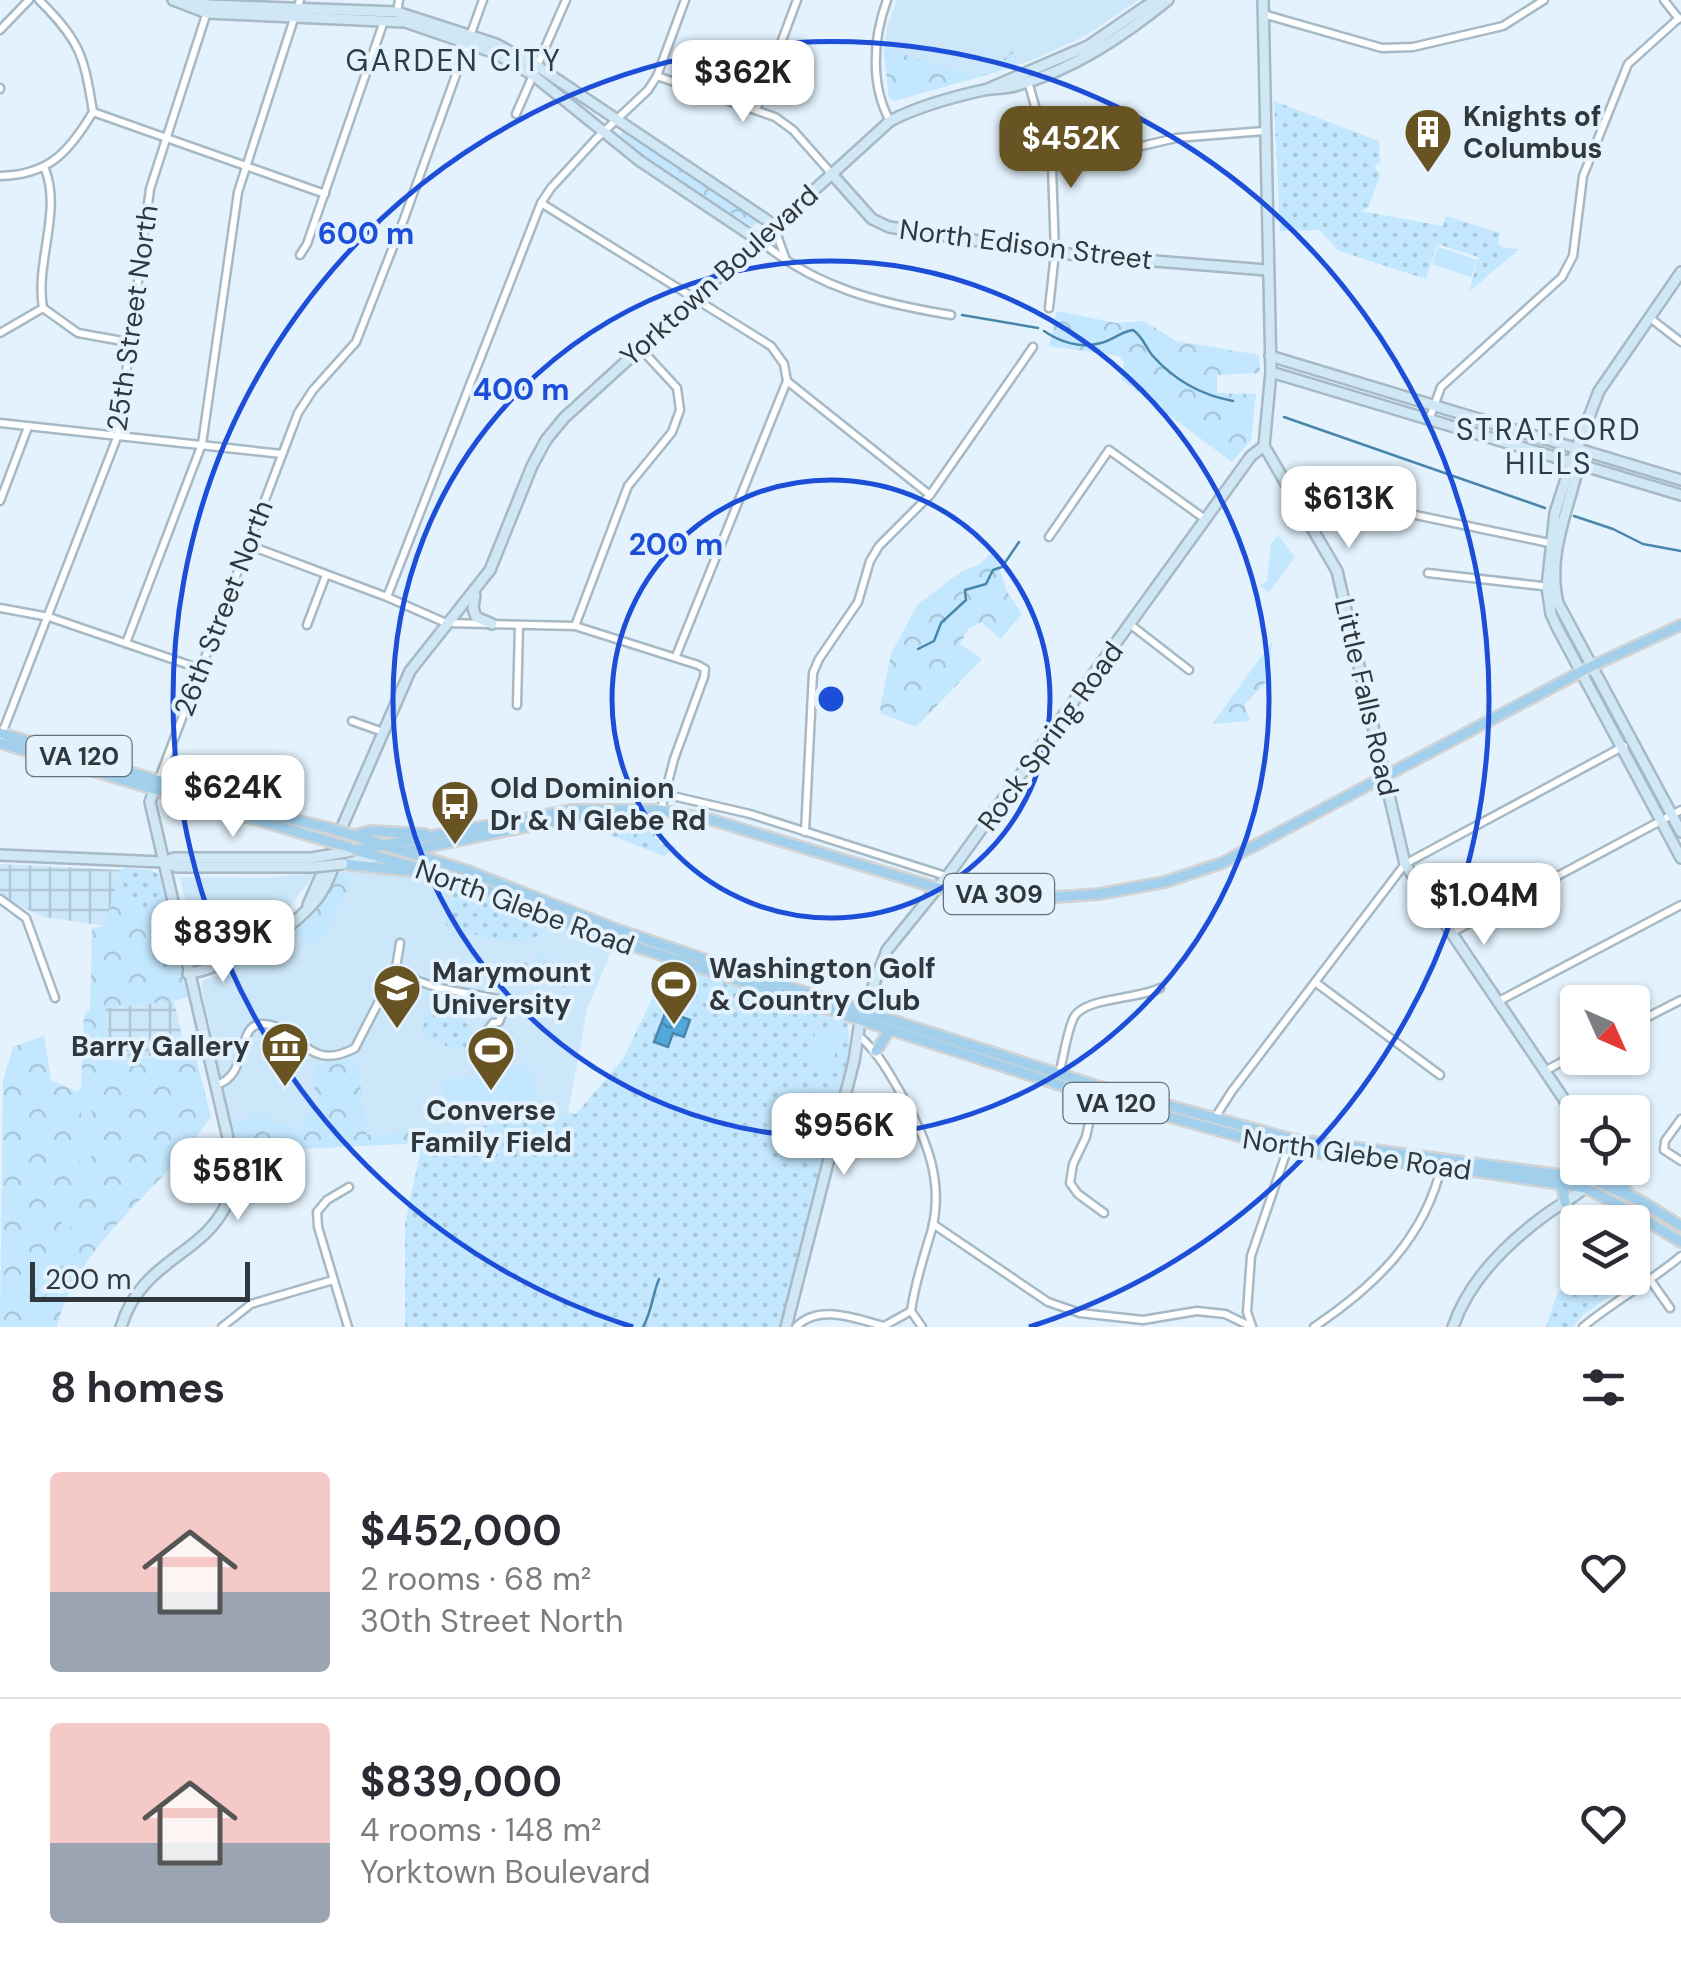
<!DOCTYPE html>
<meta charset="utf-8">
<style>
:root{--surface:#fff;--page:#f7f7f7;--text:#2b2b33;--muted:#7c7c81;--line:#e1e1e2;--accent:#685322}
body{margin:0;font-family:"DM Sans",sans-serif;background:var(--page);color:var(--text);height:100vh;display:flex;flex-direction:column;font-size:38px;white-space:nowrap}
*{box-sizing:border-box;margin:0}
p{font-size:32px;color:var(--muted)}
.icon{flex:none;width:55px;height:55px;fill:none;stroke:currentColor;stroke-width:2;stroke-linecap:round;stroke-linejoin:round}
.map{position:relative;height:1327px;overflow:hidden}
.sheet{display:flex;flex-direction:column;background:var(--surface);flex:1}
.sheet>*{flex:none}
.needle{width:65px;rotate:135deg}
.controls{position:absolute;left:1560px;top:985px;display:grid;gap:20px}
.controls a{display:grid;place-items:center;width:90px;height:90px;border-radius:10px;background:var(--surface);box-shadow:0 2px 8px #0004;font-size:50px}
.scale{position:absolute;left:30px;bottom:25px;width:220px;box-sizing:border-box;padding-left:10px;border:5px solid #30383d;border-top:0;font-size:28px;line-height:35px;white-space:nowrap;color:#30383d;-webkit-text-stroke:8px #e3f2fd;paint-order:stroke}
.price{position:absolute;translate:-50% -85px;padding:0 22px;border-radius:20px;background:#fff;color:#222;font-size:32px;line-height:65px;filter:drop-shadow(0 2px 5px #0008)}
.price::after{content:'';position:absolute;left:50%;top:60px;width:30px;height:22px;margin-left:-15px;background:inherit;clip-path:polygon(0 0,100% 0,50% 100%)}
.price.selected{background:var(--accent);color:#fff}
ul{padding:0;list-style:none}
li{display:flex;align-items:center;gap:30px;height:250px;padding:0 50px}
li+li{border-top:2px solid var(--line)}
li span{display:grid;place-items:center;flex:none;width:280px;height:200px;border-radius:10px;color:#555}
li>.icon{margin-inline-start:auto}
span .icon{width:120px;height:120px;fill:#fffc;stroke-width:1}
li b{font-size:42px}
h2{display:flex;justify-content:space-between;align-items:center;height:120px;padding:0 50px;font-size:42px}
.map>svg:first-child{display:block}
.built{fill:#cce7f9}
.industrial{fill:url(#industrial-grid)}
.grass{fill:url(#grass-dots)}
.forest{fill:url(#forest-crowns)}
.green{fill:#c3e7fe}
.water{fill:url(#water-ripples);stroke:#4886ab;stroke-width:2.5}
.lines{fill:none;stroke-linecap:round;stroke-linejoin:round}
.stream{stroke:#4886ab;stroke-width:2.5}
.street-casing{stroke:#a6b9c5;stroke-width:11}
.secondary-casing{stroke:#a6b9c5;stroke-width:14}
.primary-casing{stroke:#d1d3d4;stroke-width:14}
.street{stroke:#fff;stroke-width:6}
.secondary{stroke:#d0e8f5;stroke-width:9}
.primary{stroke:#a2d0ec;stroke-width:9}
.secondary-bridge-casing{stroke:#a6b9c5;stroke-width:14;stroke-linecap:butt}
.primary-bridge-casing{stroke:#d1d3d4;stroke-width:14;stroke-linecap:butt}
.secondary-bridge{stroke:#d0e8f5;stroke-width:9}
.primary-bridge{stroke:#a2d0ec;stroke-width:9}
.ring{fill:none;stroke:#1d4ed8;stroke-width:5}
.labels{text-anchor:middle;stroke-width:8;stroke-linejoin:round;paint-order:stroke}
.shield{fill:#e3f2fd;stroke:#667077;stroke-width:2.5}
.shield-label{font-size:25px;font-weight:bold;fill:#30383d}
.poi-label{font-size:28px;font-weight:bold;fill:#30383d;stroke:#e3f2fd;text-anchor:start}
.street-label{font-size:28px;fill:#30383d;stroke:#e3f2fd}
.neighbourhood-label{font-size:30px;letter-spacing:2.5px;fill:#2d3d48;stroke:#e3f2fd}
.centre{fill:#1d4ed8;stroke:#e3f2fd;stroke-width:5}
.ring-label{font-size:30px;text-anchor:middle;font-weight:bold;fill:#1d4ed8;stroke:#e3f2fd;stroke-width:8;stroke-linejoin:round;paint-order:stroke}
</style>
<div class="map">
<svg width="1681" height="1327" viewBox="0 0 1681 1327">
<defs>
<pattern id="industrial-grid" width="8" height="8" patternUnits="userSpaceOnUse" patternTransform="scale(2.5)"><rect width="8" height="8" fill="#cce7f9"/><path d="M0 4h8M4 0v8" fill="none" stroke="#b0c7d6"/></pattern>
<pattern id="grass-dots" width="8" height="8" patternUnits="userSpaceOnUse" patternTransform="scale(2.5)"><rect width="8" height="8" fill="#c3e7fe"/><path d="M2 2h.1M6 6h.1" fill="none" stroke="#a8c7db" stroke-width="1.8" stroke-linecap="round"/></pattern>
<pattern id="forest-crowns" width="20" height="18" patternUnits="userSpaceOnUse" patternTransform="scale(2.5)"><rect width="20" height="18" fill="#c3e7fe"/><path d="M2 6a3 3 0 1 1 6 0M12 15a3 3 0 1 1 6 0" fill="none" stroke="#a8c7db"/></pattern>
<pattern id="water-ripples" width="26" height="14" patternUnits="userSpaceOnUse" patternTransform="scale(2.5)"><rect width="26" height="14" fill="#53a8da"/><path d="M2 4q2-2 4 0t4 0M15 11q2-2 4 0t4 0" fill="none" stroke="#458ab2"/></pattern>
</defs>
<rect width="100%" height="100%" fill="#e3f2fd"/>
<g class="built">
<path d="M897,0H1138L1085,36L1030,61L894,101L889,98L884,51L887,27Z"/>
<path d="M359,869L409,873L467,887L614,945L587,1009L568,1114L543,1110L422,1143L236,1152L201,985L203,980L219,975L286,938L316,911L335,874Z"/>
<path d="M312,873L313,876L285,913L227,951L200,961L180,877L266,878Z"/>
</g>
<g class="industrial">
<path d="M0,864L121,870L105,926L44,917L0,897Z"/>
<path d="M174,1001L184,1045L124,1064L110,1062L105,1008Z"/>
</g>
<g class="grass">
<path d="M1274,101L1379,141L1380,163L1374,167L1380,175L1368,208L1361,211L1443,226L1446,216L1500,233L1498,244L1504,248L1519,249L1469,292L1478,257L1437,244L1426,279L1339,251L1319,230L1280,231Z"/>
<path d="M622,819L660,820L654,838L660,839V844L677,846L664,856L587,826Z"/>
<path d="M126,868L151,870L159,874L181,968L159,972L149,967L155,937L150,922L118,878L121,870Z"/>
<path d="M456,887L547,919L549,924C527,959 479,934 446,926L445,921Z"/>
<path d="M545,953L552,964L548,967L549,971L557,974L567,988L538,981L533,974L534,965L530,974L519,972L523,960L535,965L536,957Z"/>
<path d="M662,959L848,1024L850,1059L780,1327H405V1224L422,1143L543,1110L576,1114L623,1059L654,995Z"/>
<path d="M429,1004L451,1010L446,1035L455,1011L475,1033L467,1041L465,1050L445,1046V1039L440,1041L421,1035Z"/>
<path d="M1568,1278L1614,1293L1582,1316L1573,1327H1546L1555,1299Z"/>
</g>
<g class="forest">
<path d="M889,45L892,50L971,76C990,72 1006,59 1017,46L1011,56L1010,68L894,101L889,98L884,51Z"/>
<path d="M625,130L761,219L753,227L649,163L617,138Z"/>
<path d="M1057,311L1116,323L1144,321L1176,341L1259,355L1260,373L1217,375V393L1256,394L1251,440L1232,462L1121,379L1124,362L1119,356L1049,346Z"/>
<path d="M994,550L1006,590L1022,614L1000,639L982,622L969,628L960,644L982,659L916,727L882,714L880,708L891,654L918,604L962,571L979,565Z"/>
<path d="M1272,642L1268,680L1244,705L1250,721L1212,724Z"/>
<path d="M344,872L351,881L327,934L314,945L306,944L296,933L316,911L335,874Z"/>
<path d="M118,878L150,922L155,937L149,967L159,972L181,968L188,997L174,1001L105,1008L110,1052L115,1055L110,1062L125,1064L195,1044L193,1047L211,1117C200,1131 190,1147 178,1160C133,1209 72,1260 57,1327H0L3,1081L13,1047L44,1036L51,1080L76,1091L81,1089L84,1016L90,1009L92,928L105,926Z"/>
<path d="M357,1059L367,1135L444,1128L446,1137L420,1143L238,1152L233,1122L246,1120L250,1114L266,1112L268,1118L281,1125L288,1123L300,1130L309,1106L316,1107L319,1096L314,1093L316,1064Z"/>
</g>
<g class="green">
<path d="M1438,247L1477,260L1471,277L1432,264Z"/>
<path d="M1278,535L1295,557L1269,593L1260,585L1267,581L1271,544Z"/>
<path d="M821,1027L836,1030L839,1042L830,1069L820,1074C806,1064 813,1046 815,1031Z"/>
<path d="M530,1062L539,1106L451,1125L442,1081Z"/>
<path d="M81,1102H92L91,1169L86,1174L55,1280L34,1311L30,1327H19L24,1308L45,1278L82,1153Z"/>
</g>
<path class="water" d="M666,1011L690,1020L684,1037L673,1033L668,1047L654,1042Z"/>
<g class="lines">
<g class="stream">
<path d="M962,315L1038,328"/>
<path d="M1044,331C1060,342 1081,349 1101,343C1113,340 1120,332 1133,330C1143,337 1145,346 1152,355C1174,380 1200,395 1233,401"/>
<path d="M1284,417L1545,508"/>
<path d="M1574,516L1613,529L1643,544L1681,551"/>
<path d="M918,649L934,641L941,623L966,600L965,590L986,584L993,570L1002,567L1019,542"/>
<path d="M643,1327C652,1311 652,1296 659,1279"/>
</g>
<g class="street-casing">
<g id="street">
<path d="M887,0C873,38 870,85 890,121"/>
<path d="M1664,0L1679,19"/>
<path d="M397,12L399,0"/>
<path d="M1263,14L1382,48L1413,47L1503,26L1544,0"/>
<path d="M0,30L29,0"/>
<path d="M657,76L775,117L793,130L831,173"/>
<path d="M1028,81L1052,167L1055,253L1049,308"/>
<path d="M0,88V89"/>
<path d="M756,110L797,0"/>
<path d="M93,112L325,194"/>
<path d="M516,114L566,0"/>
<path d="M1052,167L1176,138L1264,131"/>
<path d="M0,176C49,175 69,152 93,112C84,55 80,41 39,0"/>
<path d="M541,203L771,346L784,364L787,381L930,495"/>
<path d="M774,227L785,257"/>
<path d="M759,240C816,288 879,303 951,315"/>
<path d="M300,255L307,244L384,21"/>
<path d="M43,308C35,262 62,212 45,169"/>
<path d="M43,308L78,333L128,342"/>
<path d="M1650,318L1681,342"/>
<path d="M0,333L43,308"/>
<path d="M1429,420L1441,387L1562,277L1573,256L1583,176L1628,64L1679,18"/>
<path d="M0,423L282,454"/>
<path d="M1291,489L1554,544"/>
<path d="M0,501L28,427"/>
<path d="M1049,537L1109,450L1205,519"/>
<path d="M248,545L387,597L446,623L575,626L698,665L705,669L704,677L674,759L661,810"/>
<path d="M1428,573L1551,587"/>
<path d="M387,597L541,203L551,188L596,139L648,90L657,76L685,0"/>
<path d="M0,608L49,617L198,668"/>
<path d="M307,625L326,575"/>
<path d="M1131,625L1189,670"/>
<path d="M575,626L628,486L672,432L680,410L677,388L641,349"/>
<path d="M126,643L202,444L238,192L300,0"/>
<path d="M676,656L787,381"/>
<path d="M517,705L519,625"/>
<path d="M352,721L383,732"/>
<path d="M1,736L118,435L150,189L207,12"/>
<path d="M157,784L298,413L313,390L356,342L404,219L483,0"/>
<path d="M664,794L750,814L946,876"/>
<path d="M805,832L813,673L819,659L858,602L870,561L879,546L930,495L1033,347"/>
<path d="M0,899L26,918L55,998"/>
<path d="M1451,933L1681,810"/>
<path d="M396,968C423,990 463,991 497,999L503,1011L499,1022L493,1023L474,1047"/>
<path d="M1315,982L1440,1075"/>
<path d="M1499,1001L1681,905"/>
<path d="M1632,1025L1681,1000"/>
<path d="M858,1035C879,1053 889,1073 903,1097C926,1138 944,1180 932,1229C924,1256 915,1282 911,1311"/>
<path d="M1545,1071L1578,1053"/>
<path d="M1059,1074C1064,1056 1066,1036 1073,1019C1082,997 1136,1000 1160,988"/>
<path d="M215,1085C251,1077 234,1022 264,1024C301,1027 307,1074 355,1048L396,968L400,943"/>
<path d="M1097,1086L1086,1137L1073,1164L1070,1183L1078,1194L1104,1213"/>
<path d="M1214,1119L1232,1091L1405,864L1624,746"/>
<path d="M1681,1119L1665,1141L1664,1150L1681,1161"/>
<path d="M933,1224L1048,1302L1080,1313L1143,1320L1197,1311L1225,1314L1252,1327"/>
<path d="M1651,1281L1670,1308"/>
<path d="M1252,1326L1247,1312L1251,1256L1291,1139"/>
<path d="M222,1327L251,1304L333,1280"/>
<path d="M348,1327L318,1227L317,1212L327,1200L349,1187"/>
<path d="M796,1327C819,1303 856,1319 884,1326L911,1311L922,1327"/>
<path d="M1314,1327C1375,1286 1425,1238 1442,1164"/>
<path d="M1583,1327C1614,1301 1650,1282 1681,1256"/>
</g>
</g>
<g class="secondary-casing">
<g id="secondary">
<path d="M173,0L207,13L405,22L495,53L533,75L640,161L758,240"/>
<path d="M192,0L209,5L397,12L496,44L537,66L774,225"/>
<path d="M1263,0L1271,372L1264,446L1337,571L1405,864L1578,1120"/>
<path d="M990,88L1088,46L1155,0"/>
<path d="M831,173L872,219L889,227L1055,253L1267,270"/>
<path d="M1681,272L1599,391L1571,463L1555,513L1547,587L1551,614L1558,629L1681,858"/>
<path d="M1270,356L1681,480"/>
<path d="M1271,372L1681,495"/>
<path d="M1579,463C1569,509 1546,555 1558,603L1681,832"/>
<path d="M475,595L473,608L476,617L492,624"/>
<path d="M0,855L163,862L174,858H311"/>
<path d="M163,862L177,867H312"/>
<path d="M345,864L375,857"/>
<path d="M308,905L410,671L490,570L532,466L546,440L564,418L890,121C919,106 952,97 984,90C995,88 1004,89 1015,86C1073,70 1122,37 1168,0"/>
<path d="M188,974C234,964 287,935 317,899C328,885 334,865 340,848"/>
<path d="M121,1327C141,1260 202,1256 226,1205C234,1189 232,1168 231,1151L150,802L155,788"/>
<path d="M786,1327L854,1061L860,1021L887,950L951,871L1251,456L1264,446"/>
<path d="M1453,1327C1469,1279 1508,1242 1548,1213C1567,1200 1592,1188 1601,1168"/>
</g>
</g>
<g class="primary-casing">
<g id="primary">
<path d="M0,733L266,813L329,828"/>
<path d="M0,743L324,840"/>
<path d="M356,835L370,831L425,834"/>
<path d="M355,836L468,871L616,929L742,972L1097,1086L1291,1139L1591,1179L1641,1201L1681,1226"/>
<path d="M357,850L572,810H661L712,820L937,888L996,894L1042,898L1099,894L1165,882L1222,863L1592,666L1681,625"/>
<path d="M358,851L464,881L612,939L1094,1096L1289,1150L1441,1166L1585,1188L1631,1211L1681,1242"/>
<path d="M407,851L588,814"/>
<path d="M343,864L420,872"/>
<path d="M876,1051L889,1031"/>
<path d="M1609,1168L1628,1193"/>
<path d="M1559,1183L1563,1189L1565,1202"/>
</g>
</g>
<use href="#street" class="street"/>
<use href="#secondary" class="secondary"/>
<use href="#primary" class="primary"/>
<g class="secondary-bridge-casing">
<g id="secondary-bridge">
<path d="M311,858L347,852"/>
<path d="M312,867L343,864"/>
</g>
</g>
<g class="primary-bridge-casing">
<g id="primary-bridge">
<path d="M329,828L355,836"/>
<path d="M324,840L351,848"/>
</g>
</g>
<use href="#secondary-bridge" class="secondary-bridge"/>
<use href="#primary-bridge" class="primary-bridge"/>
</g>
<g class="ring">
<circle cx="831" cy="699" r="219"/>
<circle cx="831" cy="699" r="438"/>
<path d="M633 1327A658 658 0 1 1 1029 1327"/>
</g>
<defs>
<g id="building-pin" transform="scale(2.5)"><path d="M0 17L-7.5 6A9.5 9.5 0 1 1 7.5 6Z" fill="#685322" stroke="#e3f2fd"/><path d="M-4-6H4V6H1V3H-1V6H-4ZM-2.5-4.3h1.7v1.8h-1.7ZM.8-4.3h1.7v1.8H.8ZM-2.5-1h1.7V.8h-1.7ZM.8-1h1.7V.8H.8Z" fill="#fff"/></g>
<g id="bus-pin" transform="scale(2.5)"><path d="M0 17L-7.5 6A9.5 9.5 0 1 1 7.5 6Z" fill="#685322" stroke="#e3f2fd"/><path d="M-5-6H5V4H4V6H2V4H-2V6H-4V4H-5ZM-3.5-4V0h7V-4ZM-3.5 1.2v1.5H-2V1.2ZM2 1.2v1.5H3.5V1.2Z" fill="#fff"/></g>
<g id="stadium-pin" transform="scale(2.5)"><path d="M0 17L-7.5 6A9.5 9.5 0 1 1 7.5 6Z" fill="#685322" stroke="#e3f2fd"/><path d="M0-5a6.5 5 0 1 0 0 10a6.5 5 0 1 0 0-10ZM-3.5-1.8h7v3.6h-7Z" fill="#fff"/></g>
<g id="university-pin" transform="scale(2.5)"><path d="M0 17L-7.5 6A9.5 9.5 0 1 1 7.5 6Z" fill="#685322" stroke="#e3f2fd"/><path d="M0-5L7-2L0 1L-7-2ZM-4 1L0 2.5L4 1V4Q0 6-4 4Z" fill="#fff"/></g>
<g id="museum-pin" transform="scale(2.5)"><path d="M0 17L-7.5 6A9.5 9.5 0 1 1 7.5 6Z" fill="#685322" stroke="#e3f2fd"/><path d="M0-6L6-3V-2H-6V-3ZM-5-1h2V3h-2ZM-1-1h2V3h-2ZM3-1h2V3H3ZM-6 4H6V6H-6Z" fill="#fff"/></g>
</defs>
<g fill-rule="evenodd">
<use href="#building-pin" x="1428" y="132"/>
<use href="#bus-pin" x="455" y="804"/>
<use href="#stadium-pin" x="674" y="984"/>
<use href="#university-pin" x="397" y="988"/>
<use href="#museum-pin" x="285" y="1046"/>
<use href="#stadium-pin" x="491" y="1050"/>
</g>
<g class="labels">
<g class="shield">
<rect x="26.5" y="736" width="105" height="40" rx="8"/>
<rect x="944" y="874" width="110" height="40" rx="8"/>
<rect x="1063.5" y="1083" width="105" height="40" rx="8"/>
</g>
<g class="shield-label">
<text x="79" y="765">VA 120</text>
<text x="999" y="903">VA 309</text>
<text x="1116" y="1112">VA 120</text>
</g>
<g class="poi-label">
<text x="1463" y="126">Knights of<tspan x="1463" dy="32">Columbus</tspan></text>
<text x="490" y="798">Old Dominion<tspan x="490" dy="32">Dr &amp; N Glebe Rd</tspan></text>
<text x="709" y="978">Washington Golf<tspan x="709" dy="32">&amp; Country Club</tspan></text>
<text x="432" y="982">Marymount<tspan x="432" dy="32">University</tspan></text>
<text x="250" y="1056" text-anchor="end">Barry Gallery</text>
<text x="491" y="1120" text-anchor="middle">Converse<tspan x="491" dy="32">Family Field</tspan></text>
</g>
<g class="street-label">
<text transform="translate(1026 244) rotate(7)" y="10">North Edison Street</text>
<text transform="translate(719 275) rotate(-42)" y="10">Yorktown Boulevard</text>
<text transform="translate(132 318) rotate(-82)" y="10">25th Street North</text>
<text transform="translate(223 608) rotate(-69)" y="10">26th Street North</text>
<text transform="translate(1367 697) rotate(77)" y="10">Little Falls Road</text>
<text transform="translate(1050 736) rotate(-54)" y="10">Rock Spring Road</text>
<text transform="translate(525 907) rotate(20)" y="10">North Glebe Road</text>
<text transform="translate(1357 1154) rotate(8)" y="10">North Glebe Road</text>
</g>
<g class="neighbourhood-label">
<text x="454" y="71">GARDEN CITY</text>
<text x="1549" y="440">STRATFORD<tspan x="1549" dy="34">HILLS</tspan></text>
</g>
</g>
<circle cx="831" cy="699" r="15" class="centre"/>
<g class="ring-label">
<text x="366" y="244">600 m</text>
<text x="521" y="400">400 m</text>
<text x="676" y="555">200 m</text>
</g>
</svg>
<div class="controls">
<a><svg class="needle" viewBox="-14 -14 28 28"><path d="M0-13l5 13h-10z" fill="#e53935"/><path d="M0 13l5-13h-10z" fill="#7c7c81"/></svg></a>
<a><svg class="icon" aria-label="locate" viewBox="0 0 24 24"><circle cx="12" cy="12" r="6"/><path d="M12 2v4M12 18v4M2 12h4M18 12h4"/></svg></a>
<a><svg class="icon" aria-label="layers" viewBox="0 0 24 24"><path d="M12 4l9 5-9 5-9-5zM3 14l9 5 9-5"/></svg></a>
</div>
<div class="scale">200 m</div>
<b class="price" style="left:743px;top:125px">$362K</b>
<b class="price selected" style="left:1071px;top:191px">$452K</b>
<b class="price" style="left:1349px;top:551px">$613K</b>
<b class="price" style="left:233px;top:840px">$624K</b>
<b class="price" style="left:1484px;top:948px">$1.04M</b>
<b class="price" style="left:223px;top:985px">$839K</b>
<b class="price" style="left:844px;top:1178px">$956K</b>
<b class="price" style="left:238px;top:1223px">$581K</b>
</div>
<section class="sheet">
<h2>8 homes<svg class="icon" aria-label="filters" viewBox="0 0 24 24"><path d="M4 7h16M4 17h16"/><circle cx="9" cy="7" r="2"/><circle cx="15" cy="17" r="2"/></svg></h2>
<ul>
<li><span style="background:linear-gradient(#f6c9c9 60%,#9aa5b1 0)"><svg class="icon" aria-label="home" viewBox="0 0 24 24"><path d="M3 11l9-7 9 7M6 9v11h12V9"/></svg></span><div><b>$452,000</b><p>2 rooms · 68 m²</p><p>30th Street North</p></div><svg class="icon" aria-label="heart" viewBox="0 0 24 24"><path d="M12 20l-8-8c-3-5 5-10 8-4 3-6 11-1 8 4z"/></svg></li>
<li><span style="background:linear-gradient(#f6c9c9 60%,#9aa5b1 0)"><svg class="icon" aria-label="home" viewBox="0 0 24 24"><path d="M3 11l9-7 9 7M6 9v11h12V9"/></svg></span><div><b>$839,000</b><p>4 rooms · 148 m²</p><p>Yorktown Boulevard</p></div><svg class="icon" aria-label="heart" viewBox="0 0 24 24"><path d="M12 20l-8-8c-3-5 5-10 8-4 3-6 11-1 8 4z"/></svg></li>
</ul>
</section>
